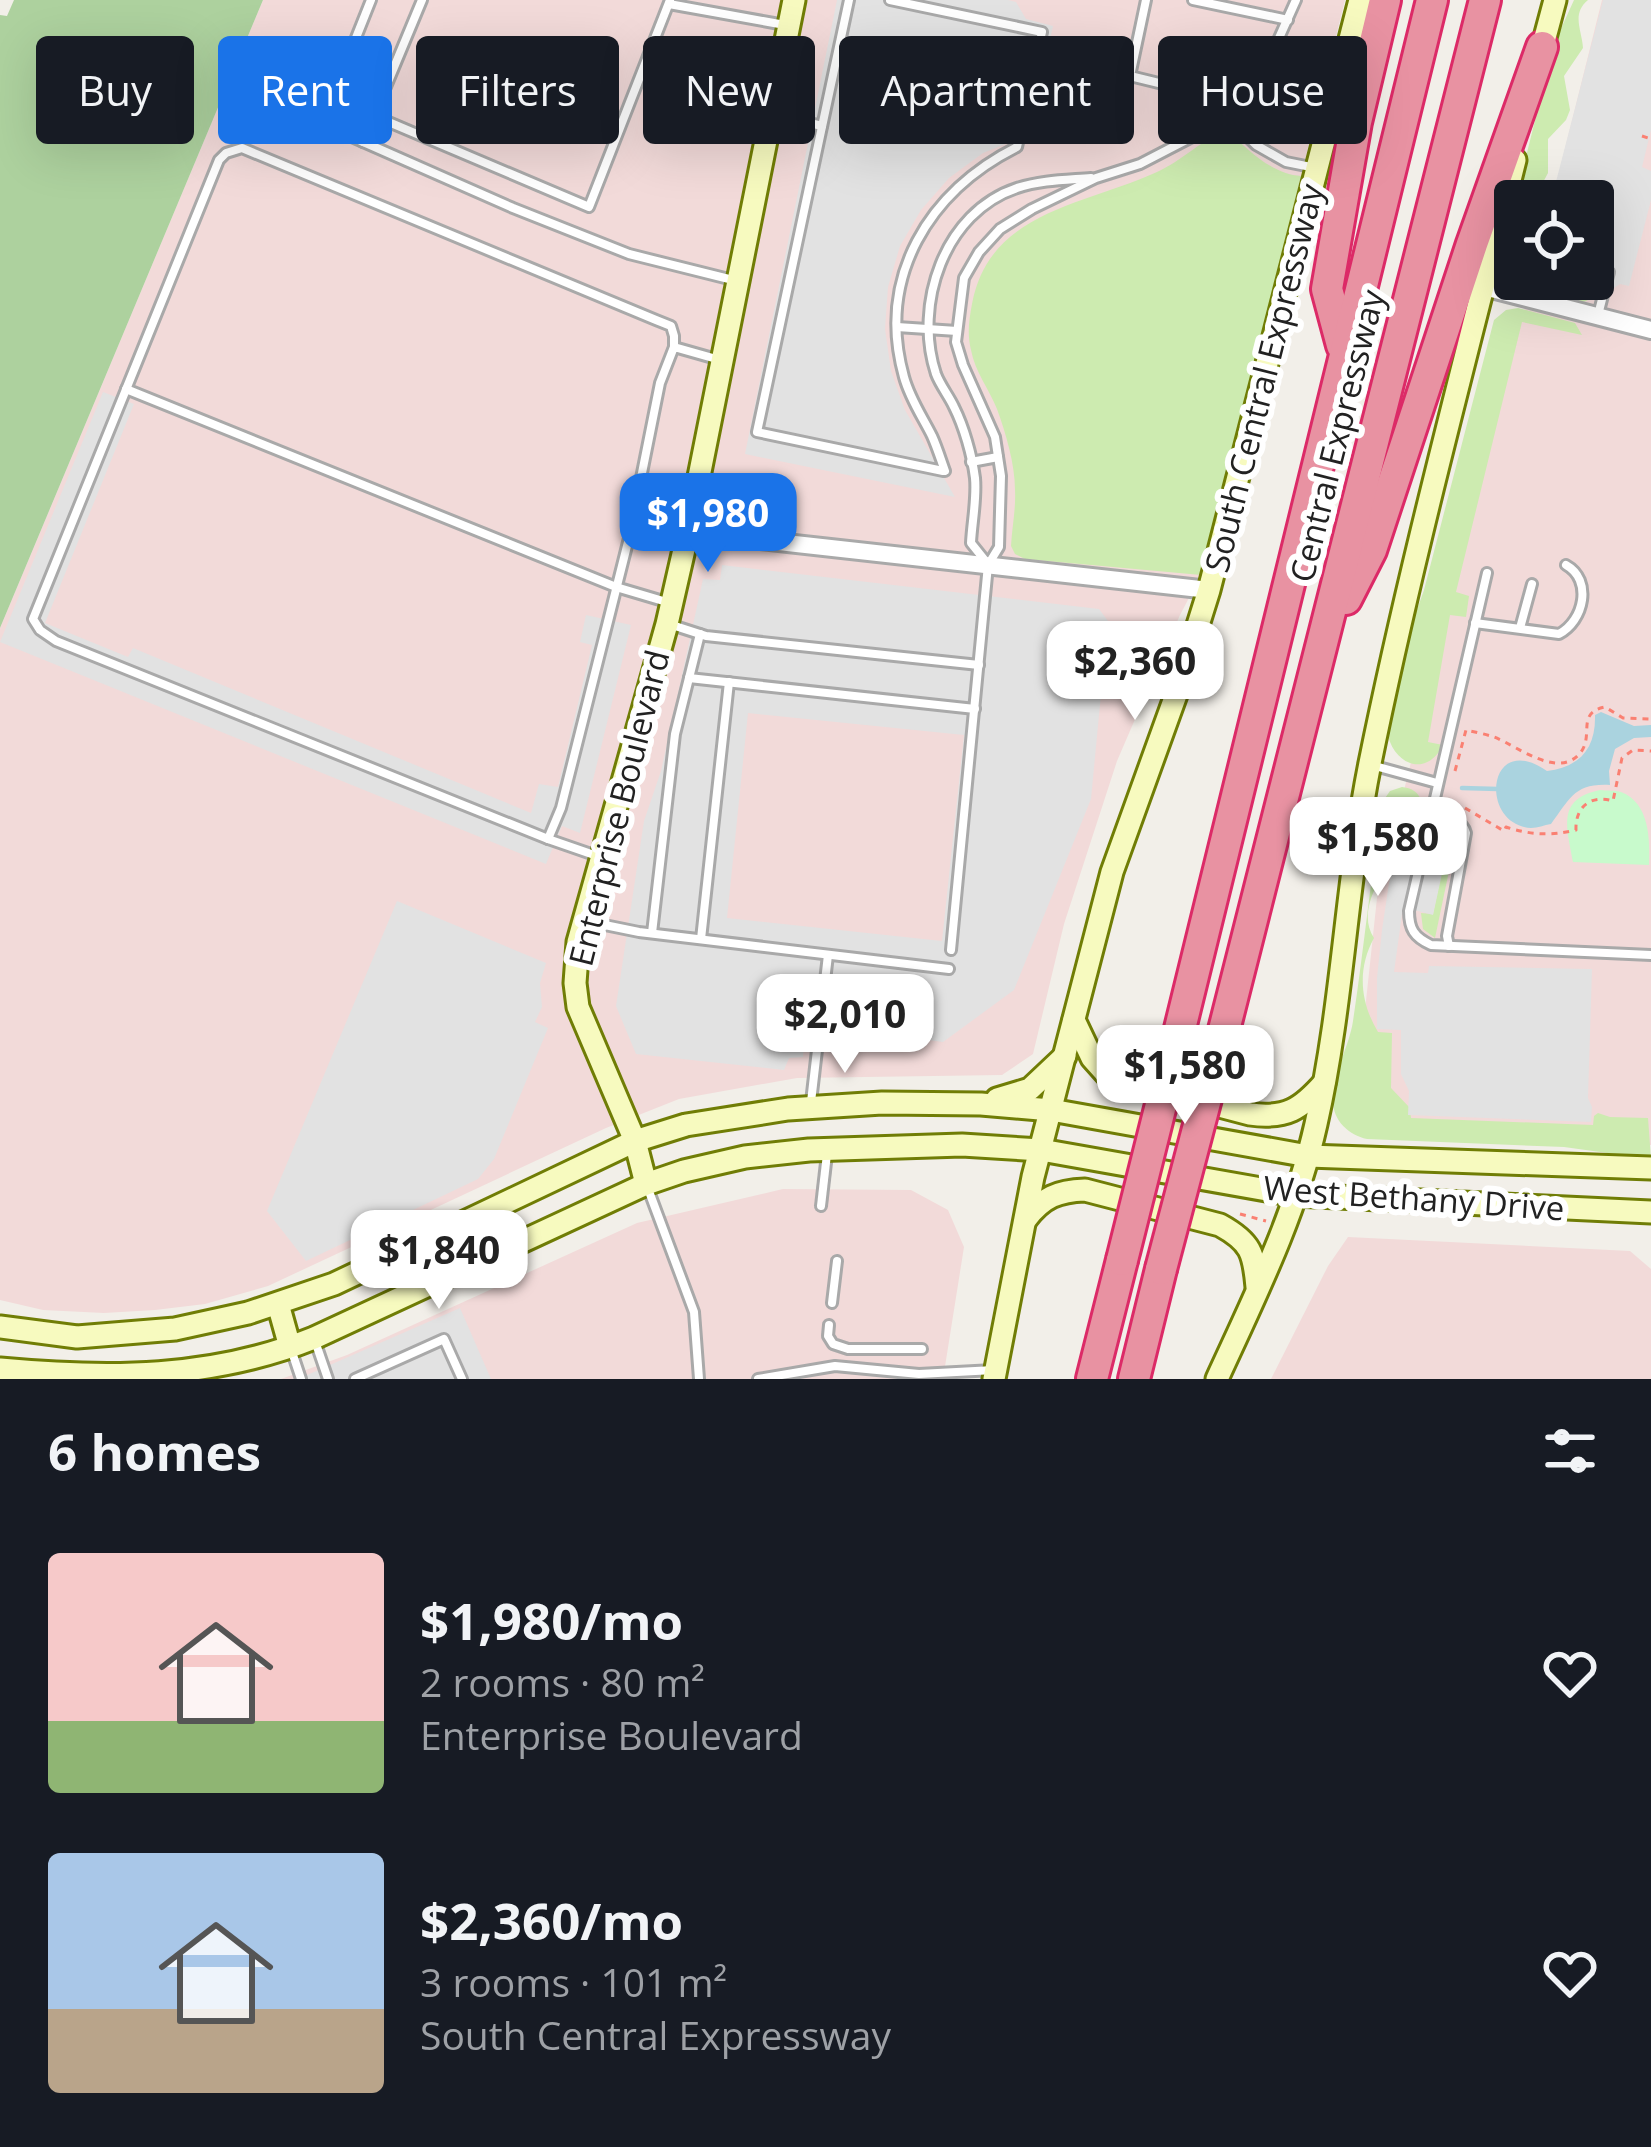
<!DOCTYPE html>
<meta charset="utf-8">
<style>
:root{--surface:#171b24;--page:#20242c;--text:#f1f3f6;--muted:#9ea1a6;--accent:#1a73e8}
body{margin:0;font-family:"Open Sans",sans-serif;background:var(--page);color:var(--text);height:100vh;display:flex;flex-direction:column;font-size:45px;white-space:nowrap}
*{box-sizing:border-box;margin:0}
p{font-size:39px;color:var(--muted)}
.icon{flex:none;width:66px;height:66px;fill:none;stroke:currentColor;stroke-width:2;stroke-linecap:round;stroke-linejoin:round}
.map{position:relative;height:1379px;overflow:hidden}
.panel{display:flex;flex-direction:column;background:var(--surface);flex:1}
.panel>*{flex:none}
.hud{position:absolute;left:36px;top:36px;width:1581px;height:108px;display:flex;gap:24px}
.fabs{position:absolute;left:1494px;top:180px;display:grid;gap:24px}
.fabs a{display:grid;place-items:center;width:120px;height:120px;border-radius:12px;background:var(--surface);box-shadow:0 12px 48px #0002;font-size:60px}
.price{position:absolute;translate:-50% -102px;padding:0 27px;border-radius:24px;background:#fff;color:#222;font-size:39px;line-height:78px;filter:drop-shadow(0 3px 6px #0008)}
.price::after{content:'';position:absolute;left:50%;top:72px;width:36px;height:27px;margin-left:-18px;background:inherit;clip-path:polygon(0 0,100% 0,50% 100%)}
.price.selected{background:var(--accent);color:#fff}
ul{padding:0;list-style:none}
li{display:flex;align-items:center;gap:36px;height:300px;padding:0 48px}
li span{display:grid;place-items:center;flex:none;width:336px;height:240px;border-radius:12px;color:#555}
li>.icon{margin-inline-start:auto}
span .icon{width:144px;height:144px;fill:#fffc;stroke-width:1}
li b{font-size:51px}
h2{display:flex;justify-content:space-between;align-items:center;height:144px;padding:0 48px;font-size:51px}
.tag{padding:0 42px;border-radius:12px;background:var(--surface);box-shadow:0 12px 48px #0002;font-size:42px;line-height:108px}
.tag.selected{background:var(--accent);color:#fff}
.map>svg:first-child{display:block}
.commercial{fill:#f2dad9}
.grass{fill:#cdebb0}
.forest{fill:#add19e}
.park{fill:#c8facc}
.parking{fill:#e2e2e2;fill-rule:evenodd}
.water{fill:#aad3df}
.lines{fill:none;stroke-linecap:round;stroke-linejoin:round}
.stream{stroke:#aad3df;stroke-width:4.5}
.lane-casing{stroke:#a9a9a9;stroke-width:14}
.street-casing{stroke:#a9a9a9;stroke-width:22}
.secondary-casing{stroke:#707d05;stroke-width:27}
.highway-casing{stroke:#dc2a67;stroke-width:36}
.path{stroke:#fa8072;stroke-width:3;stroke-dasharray:6 6;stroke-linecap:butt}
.lane{stroke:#fff;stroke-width:8}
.street{stroke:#fff;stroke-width:16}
.secondary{stroke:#f7fabf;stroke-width:21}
.highway{stroke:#e892a2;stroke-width:30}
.highway-bridge-casing{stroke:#dc2a67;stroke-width:36;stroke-linecap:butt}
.highway-bridge{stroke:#e892a2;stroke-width:30}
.labels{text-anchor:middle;stroke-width:12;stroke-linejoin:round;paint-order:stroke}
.street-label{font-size:33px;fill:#222;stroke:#fff}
</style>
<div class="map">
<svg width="1651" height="1379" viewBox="0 0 1651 1379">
<rect width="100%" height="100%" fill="#f2efe9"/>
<g class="commercial">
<path d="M263,0H1345L1201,575L1180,615L1117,761L1064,924L1033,1054L1002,1075L797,1078L679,1099L606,1128L268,1286L205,1304L155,1310L104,1313L43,1310L0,1300V628Z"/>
<path d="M1602,0H1651V1145L1352,1132L1377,898L1532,279H1593V201H1552Z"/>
<path d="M783,1189L911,1190L948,1210L964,1247L943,1379H281L347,1355L637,1223Z"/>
<path d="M1348,1237L1630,1251L1651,1269V1379H1271L1328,1266Z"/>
</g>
<g class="grass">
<path d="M1574,0H1588C1571,14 1582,30 1583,48L1564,76L1570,110L1566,120L1548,139V173L1533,201H1515L1554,44Z"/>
<path d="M1228,130C1247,150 1272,174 1301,176L1201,575L1025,559L1015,554L1011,546C1012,527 1016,509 1015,490C1015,464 1006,434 997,409C989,389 975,372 971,350C967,334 969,320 972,304C989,211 1085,205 1157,172C1182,161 1203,138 1228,130Z"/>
<path d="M1593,278L1598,279C1595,291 1594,300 1580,303L1529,290L1515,279H1556V284L1589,292Z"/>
<path d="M1518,308L1575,323L1582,335L1522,322L1456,592L1469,596L1466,617L1450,615L1428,742L1443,745C1427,777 1396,766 1388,736L1409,632L1424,590L1494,320L1506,310Z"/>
<path d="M1402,787C1420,789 1424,801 1423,819L1422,821L1404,818C1401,830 1399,845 1393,856C1379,880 1357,912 1374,938C1357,969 1360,1002 1378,1032L1392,1033L1391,1088L1410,1108L1411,1118L1593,1125L1594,1116L1598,1113L1610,1117L1648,1118L1651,1159L1564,1147L1367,1139C1349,1135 1333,1121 1333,1101C1332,1073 1349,1048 1353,1021C1364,948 1371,874 1383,801L1390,791Z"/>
<path d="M1448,831L1453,836L1454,847L1435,938L1423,929L1421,913L1433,914L1447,846L1437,844L1441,833Z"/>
</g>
<path class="forest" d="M14,0H263L0,628V15L7,16Z"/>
<path class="park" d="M1600,790C1607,791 1615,790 1621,792C1650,803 1650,840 1649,865L1573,862C1567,827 1556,799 1600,790Z"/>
<g class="parking">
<path d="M837,0H1008L1016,2L1026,19L1053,26L1028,135L983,153L949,178L921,210L900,246L888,287L885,329L891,371L905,410L955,497L745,454Z"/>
<path d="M1603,0H1651V130L1642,167L1651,171V200L1629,286L1620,284L1603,295L1545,280L1593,279V201H1551Z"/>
<path d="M103,392L134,404L45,623L128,657L133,648L531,813L539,784L558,787L592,645L580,642L586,615L631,625L580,833L562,826L546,864L0,642Z"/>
<path d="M722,565L1099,609L1108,621L1091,799L1014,990L943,1042L806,1024L803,1057L789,1058L784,1070L636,1054L616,1006L644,821L661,771L703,579L720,580ZM748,713L964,735L942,941L727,918Z"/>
<path d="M1406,821L1428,826L1425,841L1448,846L1433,915L1403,907L1394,972L1428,973L1429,966L1592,969L1588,1098L1592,1107L1591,1122L1408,1115L1409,1091L1401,1074V1030L1377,1029V978L1382,930L1389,883Z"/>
<path d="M397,901L546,963L540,983L542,1007L535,1022L548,1028L494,1159L478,1179L306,1261L267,1211Z"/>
<path d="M460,1308L491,1379H298Z"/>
</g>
<path class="water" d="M1601,712L1634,726L1651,725V737L1634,738L1615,749L1609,771L1610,785C1574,783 1570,799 1551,824C1544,825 1538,828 1531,828C1478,825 1487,729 1547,771C1580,767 1596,748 1595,715Z"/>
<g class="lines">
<path class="stream" d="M1462,788L1498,789"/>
<g class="lane-casing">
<g id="lane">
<path d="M371,0L332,98L327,126L513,208L629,254L737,281"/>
<path d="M849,0L757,432L943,471"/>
<path d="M890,0L1042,32L1017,147C929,191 876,277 904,377C910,399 922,416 932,436C937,447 941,460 945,471"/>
<path d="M1146,0L1130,76L1204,94L1256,145L1286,162L1316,168"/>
<path d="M1193,0L1288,20"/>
<path d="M669,4L785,25"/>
<path d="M332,98L589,207L670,0"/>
<path d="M777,115L822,126"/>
<path d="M363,142L422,0"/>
<path d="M1598,315L1609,272"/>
<path d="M897,327L957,331"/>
<path d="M126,389L616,587L670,603"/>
<path d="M971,462L998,457"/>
<path d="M987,563L971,543C972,522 977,499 975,478C972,455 964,427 954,407C949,396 940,385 936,374C913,305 944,212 1017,188C1041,180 1067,180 1091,178"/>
<path d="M1487,573L1409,911C1409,929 1414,937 1431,945L1651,955"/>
<path d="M1475,623L1559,634C1584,621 1593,580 1566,565"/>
<path d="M672,625L706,636L979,665"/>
<path d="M1520,628L1532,584"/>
<path d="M689,678L975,709"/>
<path d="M1375,766L1437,783"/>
<path d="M1430,814C1444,817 1462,818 1466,833L1447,936L1449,946"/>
<path d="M548,839L561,808L629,538L660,383L674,347L720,360"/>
<path d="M600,857L548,839L56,641L40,630L33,619L219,160L226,153L242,148L656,320L671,326L674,336V347"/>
<path d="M585,921L639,932L949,969"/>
<path d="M652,933L675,734L700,634"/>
<path d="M701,939L729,682"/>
<path d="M951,950L988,565L999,547L1001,476L995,437L963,365L956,342L964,278L979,252L1000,229L1032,209L1096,178L1140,164L1196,135L1245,89L1275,47L1296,0"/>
<path d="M811,1102L828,955"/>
<path d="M647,1186L694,1312L699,1379"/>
<path d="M821,1206L827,1154"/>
<path d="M832,1303L837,1261"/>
<path d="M829,1325L828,1336L833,1344L848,1349H922"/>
<path d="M315,1341L328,1379"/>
<path d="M291,1349L301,1379"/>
<path d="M355,1379L444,1339L462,1379"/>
<path d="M758,1379L835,1366L919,1374L994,1370"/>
</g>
</g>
<g class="street-casing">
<g id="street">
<path d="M1484,287L1651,330"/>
<path d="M688,532L1209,590"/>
</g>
</g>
<g class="secondary-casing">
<g id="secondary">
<path d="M1539,60L1555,0"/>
<path d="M1074,1020L1092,1058L1109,1077L1250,1114C1286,1119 1301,1109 1324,1083"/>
<path d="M997,1099L1030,1089L1065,1056"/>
<path d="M646,1184L635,1141L578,1007L575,983L578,942L667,624L688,532L794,0"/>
<path d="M1026,1219C1043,1197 1058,1191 1085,1190L1220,1225C1251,1242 1254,1253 1257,1287"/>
<path d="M278,1304L290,1347"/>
<path d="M0,1327L77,1337L175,1329L248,1313L334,1284L635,1141L686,1125L788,1109L882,1103L981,1104L1051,1110L1308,1156L1651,1168"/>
<path d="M0,1369C108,1379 212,1379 314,1338L646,1184L684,1171L745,1157L809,1150L962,1145L1041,1150L1295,1195L1651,1212"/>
<path d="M994,1379L1033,1177L1112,872L1177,692L1209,590L1360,0"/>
<path d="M1217,1379C1255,1296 1296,1214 1316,1124C1343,1005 1346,883 1370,763C1411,561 1465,361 1515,160"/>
</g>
</g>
<g class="highway-casing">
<g id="highway">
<path d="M1342,345L1327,289L1356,122L1385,0"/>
<path d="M1346,599L1371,550L1472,244L1542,47"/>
<path d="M1223,1034L1485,0"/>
<path d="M1177,1041L1432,0"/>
<path d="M1092,1379L1122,1260"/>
<path d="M1134,1379L1161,1269"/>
</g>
</g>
<g class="path">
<path d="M1642,136L1651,139"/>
<path d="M1455,771L1466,730C1475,732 1485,734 1494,737C1516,745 1559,781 1581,752C1594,734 1576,713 1605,707L1623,718L1651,719"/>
<path d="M1465,808L1504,831L1506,827C1531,835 1550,836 1576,830C1575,807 1591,794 1613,801L1622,758L1633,750L1651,751"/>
<path d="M1240,1214L1266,1221"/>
</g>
<use href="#lane" class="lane"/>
<use href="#street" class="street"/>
<use href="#secondary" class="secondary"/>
<use href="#highway" class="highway"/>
<g class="highway-bridge-casing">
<g id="highway-bridge">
<path d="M1122,1260L1177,1041"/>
<path d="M1161,1269L1223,1034"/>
</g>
</g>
<use href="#highway-bridge" class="highway-bridge"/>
</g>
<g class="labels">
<g class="street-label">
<text transform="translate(1264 378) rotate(-76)" y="12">South Central Expressway</text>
<text transform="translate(1337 436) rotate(-76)" y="12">Central Expressway</text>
<text transform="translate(619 808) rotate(-76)" y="12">Enterprise Boulevard</text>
<text transform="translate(1414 1198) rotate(4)" y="12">West Bethany Drive</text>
</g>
</g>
</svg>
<div class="fabs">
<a><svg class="icon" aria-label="locate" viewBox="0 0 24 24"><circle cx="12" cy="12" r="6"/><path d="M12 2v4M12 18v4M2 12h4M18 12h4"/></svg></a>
</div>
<b class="price selected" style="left:708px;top:575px">$1,980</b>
<b class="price" style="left:1135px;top:723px">$2,360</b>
<b class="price" style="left:1378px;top:899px">$1,580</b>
<b class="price" style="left:845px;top:1076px">$2,010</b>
<b class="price" style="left:1185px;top:1127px">$1,580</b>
<b class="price" style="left:439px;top:1312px">$1,840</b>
<div class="hud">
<a class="tag">Buy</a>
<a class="tag selected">Rent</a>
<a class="tag">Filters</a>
<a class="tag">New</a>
<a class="tag">Apartment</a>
<a class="tag">House</a>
</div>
</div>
<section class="panel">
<h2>6 homes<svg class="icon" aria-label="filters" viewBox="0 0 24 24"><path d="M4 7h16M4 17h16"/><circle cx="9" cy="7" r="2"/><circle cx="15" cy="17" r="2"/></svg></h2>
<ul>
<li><span style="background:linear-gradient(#f6c9c9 70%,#8fb573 0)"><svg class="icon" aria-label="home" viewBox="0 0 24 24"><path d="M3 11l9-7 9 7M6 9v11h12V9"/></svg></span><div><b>$1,980/mo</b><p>2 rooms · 80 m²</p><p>Enterprise Boulevard</p></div><svg class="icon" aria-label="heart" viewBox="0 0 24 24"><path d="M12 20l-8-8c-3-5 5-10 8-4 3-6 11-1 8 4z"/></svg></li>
<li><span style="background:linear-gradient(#a9c7e8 65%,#b9a48a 0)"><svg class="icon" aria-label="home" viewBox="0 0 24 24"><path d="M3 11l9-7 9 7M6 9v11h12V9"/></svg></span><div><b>$2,360/mo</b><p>3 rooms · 101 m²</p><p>South Central Expressway</p></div><svg class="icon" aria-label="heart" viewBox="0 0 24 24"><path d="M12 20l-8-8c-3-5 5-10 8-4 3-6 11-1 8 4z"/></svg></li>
</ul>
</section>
